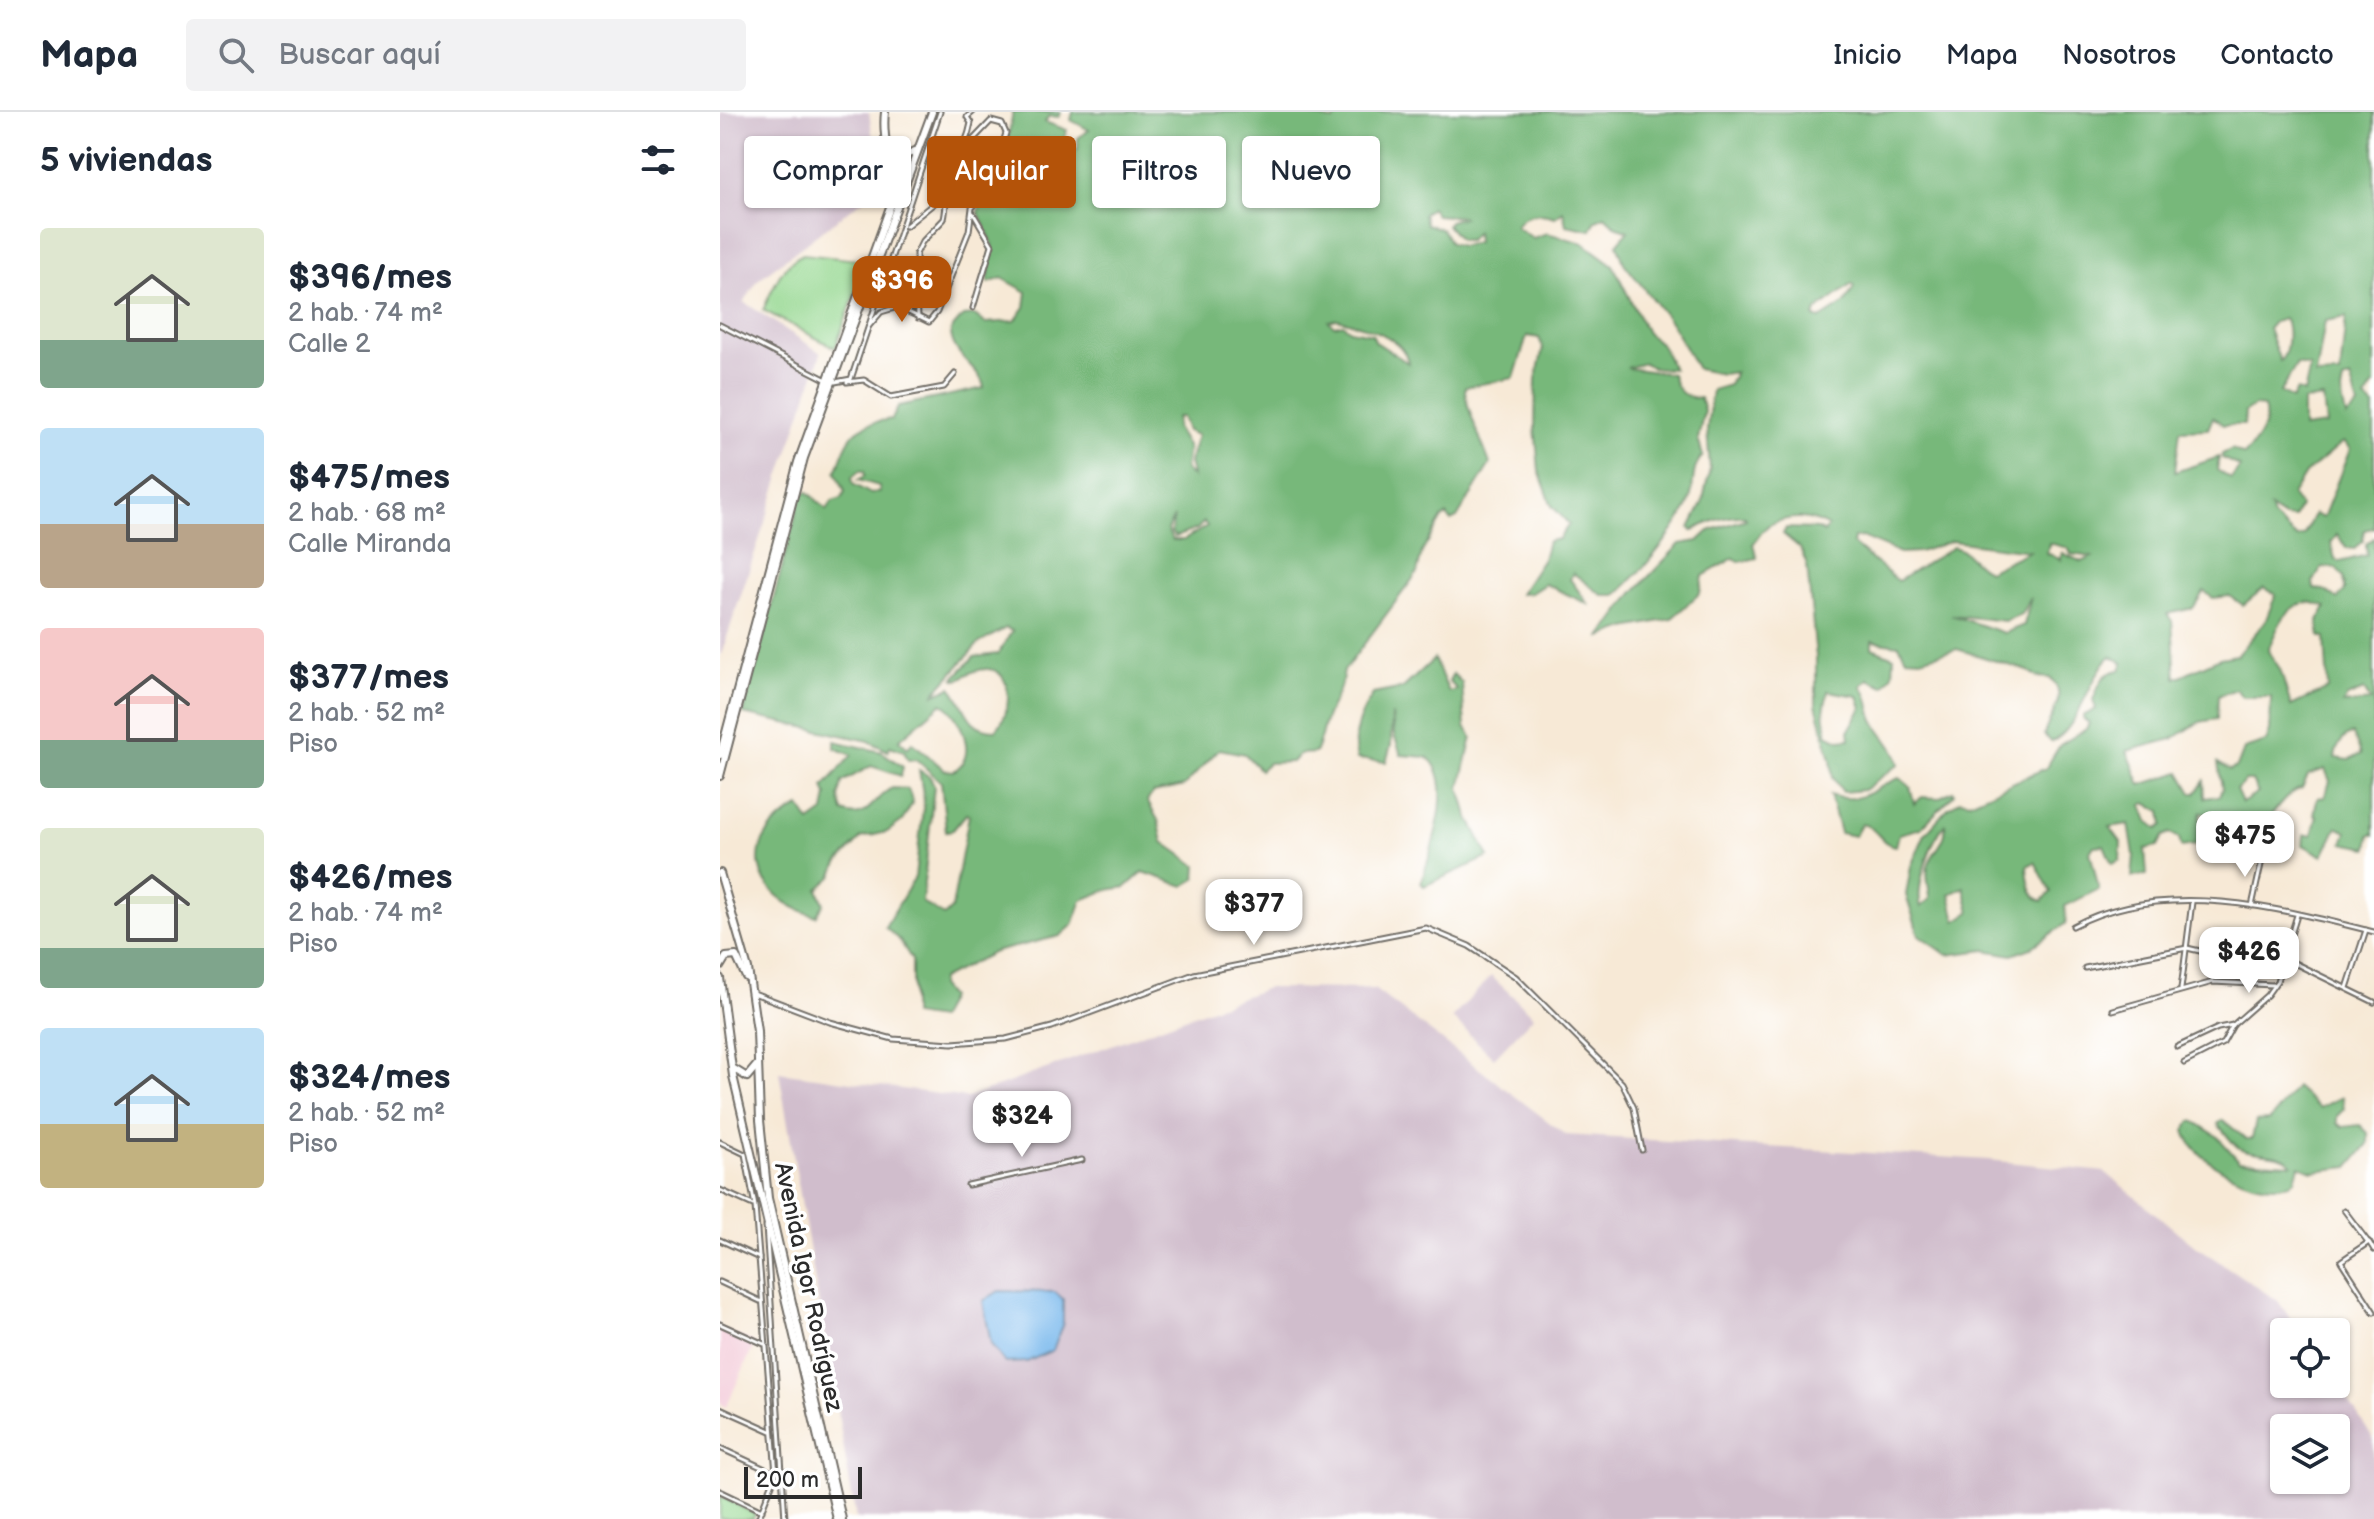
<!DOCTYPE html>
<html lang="es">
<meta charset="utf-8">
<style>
:root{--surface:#fff;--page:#f2f2f3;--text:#1f2937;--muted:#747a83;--line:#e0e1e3;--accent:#b45309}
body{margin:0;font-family:"Balsamiq Sans",sans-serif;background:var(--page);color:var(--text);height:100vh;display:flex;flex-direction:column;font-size:30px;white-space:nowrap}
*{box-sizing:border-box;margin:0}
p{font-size:26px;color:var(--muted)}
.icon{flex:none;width:44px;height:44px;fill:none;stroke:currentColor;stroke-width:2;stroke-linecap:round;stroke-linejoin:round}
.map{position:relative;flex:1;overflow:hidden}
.sheet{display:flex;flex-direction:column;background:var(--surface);width:720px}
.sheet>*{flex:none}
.top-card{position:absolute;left:24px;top:24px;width:760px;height:72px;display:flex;gap:16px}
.controls{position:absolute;left:1550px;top:1206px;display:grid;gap:16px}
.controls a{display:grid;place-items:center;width:80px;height:80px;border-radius:8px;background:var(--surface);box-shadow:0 2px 6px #0004;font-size:40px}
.scale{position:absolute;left:24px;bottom:20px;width:118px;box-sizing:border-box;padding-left:8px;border:4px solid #2b2b2b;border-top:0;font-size:22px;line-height:28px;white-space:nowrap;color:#2b2b2b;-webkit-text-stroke:6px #fff;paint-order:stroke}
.price{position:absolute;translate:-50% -68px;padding:0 18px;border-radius:16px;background:#fff;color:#222;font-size:26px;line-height:52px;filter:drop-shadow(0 2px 4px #0008)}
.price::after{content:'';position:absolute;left:50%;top:48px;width:24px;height:18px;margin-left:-12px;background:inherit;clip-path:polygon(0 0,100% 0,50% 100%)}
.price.on{background:var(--accent);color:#fff}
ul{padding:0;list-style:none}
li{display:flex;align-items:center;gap:24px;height:200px;padding:0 40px}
li span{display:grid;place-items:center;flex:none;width:224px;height:160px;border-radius:8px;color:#555}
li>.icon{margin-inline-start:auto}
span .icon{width:96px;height:96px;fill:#fffc;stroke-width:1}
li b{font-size:34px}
h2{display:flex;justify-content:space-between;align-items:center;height:96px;padding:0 40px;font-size:34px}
.chip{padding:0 28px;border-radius:8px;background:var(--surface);box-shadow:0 2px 6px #0004;font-size:28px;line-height:72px}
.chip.on{background:var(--accent);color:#fff}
header{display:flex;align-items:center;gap:48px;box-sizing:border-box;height:112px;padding:0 40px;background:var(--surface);border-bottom:2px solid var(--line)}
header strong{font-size:38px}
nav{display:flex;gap:44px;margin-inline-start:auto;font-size:28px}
.search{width:560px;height:72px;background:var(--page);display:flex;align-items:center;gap:20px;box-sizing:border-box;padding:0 28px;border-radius:8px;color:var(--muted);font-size:30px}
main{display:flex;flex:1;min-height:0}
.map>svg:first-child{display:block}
.built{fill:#f4cfdc}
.industrial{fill:#d0bdcc;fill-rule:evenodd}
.green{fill:#94d78f;stroke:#60815d;stroke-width:2}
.forest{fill:#77b87a;stroke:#517252;stroke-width:2;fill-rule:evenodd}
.water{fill:#78b8ec;stroke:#52728c;stroke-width:2}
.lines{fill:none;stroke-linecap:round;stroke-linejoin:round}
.minor-casing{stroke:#726e67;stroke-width:7}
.trunk-casing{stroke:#726e67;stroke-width:10}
.minor{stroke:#fff;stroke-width:3}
.trunk{stroke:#fff;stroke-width:6}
.labels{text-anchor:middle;stroke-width:7;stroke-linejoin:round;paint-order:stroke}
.street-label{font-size:24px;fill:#2b2b2b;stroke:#fff}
</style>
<header>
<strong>Mapa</strong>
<div class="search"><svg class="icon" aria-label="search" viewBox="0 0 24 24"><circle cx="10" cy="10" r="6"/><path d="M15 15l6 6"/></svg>Buscar aquí</div>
<nav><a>Inicio</a><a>Mapa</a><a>Nosotros</a><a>Contacto</a></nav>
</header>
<main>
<section class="sheet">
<h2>5 viviendas<svg class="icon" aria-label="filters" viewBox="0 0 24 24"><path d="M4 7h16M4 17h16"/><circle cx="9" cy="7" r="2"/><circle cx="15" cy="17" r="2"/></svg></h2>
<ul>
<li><span style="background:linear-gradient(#dfe7d0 70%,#7fa58c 0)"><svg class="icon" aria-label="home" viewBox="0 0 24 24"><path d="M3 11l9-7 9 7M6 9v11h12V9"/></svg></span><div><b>$396/mes</b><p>2 hab. · 74 m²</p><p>Calle 2</p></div></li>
<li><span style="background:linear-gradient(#bfe0f5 60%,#b9a48a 0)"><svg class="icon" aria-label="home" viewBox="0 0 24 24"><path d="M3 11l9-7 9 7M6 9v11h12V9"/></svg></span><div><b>$475/mes</b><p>2 hab. · 68 m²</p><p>Calle Miranda</p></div></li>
<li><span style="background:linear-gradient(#f6c9c9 70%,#7fa58c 0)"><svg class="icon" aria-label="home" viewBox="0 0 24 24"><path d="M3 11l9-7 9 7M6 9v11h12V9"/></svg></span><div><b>$377/mes</b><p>2 hab. · 52 m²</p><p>Piso</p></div></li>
<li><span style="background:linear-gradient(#dfe7d0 75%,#7fa58c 0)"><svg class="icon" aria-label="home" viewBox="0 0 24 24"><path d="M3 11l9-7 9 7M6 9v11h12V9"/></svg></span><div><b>$426/mes</b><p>2 hab. · 74 m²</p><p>Piso</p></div></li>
<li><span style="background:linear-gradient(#bfe0f5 60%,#c2b280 0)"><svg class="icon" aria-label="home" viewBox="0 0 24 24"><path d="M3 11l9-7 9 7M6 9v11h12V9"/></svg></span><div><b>$324/mes</b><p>2 hab. · 52 m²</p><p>Piso</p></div></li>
</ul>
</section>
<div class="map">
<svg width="1654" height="1407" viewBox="0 0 1654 1407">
<rect width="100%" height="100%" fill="#fff"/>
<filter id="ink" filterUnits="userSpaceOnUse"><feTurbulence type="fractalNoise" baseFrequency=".0125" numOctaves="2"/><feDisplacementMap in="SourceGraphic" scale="16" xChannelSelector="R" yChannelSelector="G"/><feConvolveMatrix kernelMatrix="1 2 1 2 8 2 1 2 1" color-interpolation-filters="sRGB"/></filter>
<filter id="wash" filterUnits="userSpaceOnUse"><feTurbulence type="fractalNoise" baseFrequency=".006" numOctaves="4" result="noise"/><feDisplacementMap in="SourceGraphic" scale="32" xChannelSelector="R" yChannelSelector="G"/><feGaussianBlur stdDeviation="1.8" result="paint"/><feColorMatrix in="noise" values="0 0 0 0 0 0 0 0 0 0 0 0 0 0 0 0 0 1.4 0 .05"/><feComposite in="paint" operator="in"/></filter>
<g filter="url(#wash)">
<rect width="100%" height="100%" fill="#f7e9d6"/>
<path class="built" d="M0,1216L35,1231L6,1295L0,1292Z"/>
<g class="industrial">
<path d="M0,0H149L160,75L39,167L24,190L101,241L0,546Z"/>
<path d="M771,864L814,904L774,946L732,906Z"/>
<path d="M547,876L654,877L846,1023L1269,1048L1385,1060L1471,1131L1558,1189L1580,1220H1564V1272H1616V1269L1654,1328L1652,1407H136L59,960L247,986ZM1564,1316H1616V1368H1564Z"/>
</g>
<g class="green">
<path d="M83,142L147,149L115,236L43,198C54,175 60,153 83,142Z"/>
<path d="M0,1384L35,1402L33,1407H0Z"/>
</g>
<g class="forest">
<path d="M293,0H341L339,5L329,4L325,10L347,18L341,38L344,40L358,37V26L369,18L351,8L353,0H574L614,9L616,5L609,0H1654V273L1645,287L1654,295V416L1644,418L1643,429L1635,437L1627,436L1617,423L1611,431L1615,447L1620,450L1647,443L1646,432L1654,426V723H1650L1648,736L1623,731L1627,720L1617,715L1603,744L1583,733L1584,723H1592L1597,704L1594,703L1597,686L1605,685L1610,669L1605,657L1588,663L1582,676C1561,683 1557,703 1538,713L1524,704L1502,707L1481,700L1476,733L1461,735L1459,726L1450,721L1443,724L1438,734L1425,737L1427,763L1412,765L1414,743L1409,712L1390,715L1401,730L1400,748L1392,752L1384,733L1374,734L1370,740L1379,777L1345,794L1346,811L1311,836L1292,843L1265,838L1227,843L1199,823L1186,783L1191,754L1205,722L1227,697L1240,688L1250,690L1326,656L1340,633L1366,617L1369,611L1363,607V604L1376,597L1373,588C1379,572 1382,560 1400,558L1403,551L1391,544C1370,561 1357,623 1330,630L1324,623C1329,603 1350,585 1330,566L1317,565L1308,559L1237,537L1201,547L1186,546L1179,533L1152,529V536L1174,545L1173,562L1164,574L1148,567L1141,574C1149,583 1148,588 1151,599C1154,618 1176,632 1179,652L1144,678L1123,680L1113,666L1111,647L1096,592V545L1087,453L1080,436L1063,422L1066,416L1098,417L1104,421L1108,415C1090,403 1069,404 1051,412C1043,415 1038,427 1033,432L1037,446L1020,450L1014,446L983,464L980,481L951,507L906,516L881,525L914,480L960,432L978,429L989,419L1026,407L1025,404C1005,403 989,410 972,419L970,416L982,392L990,357L987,317L992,278L1009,273L1015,260L1002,262L977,257L951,211L904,151L897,132L908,119L895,114L885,104L876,108L871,118L846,113L843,99L835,105C822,100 802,101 796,115L813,126L827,121L863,131L893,153L927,221L941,232L953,257L933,256L924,251L907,256L952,262C955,277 964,287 980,286L984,299L978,327L983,344C969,356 976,380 967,396C949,427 922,459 896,483H882L853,461L850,467L868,492L825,472L811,481L800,482L823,447L828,429L839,427L849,412L832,394L819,359L815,315L816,267L823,236L819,226L807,224L794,266L745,275C744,292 763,332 770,352L737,406L731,409L727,403L722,406L702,440L697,461L624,559C621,584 607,596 603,616C601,625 599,632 595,641L579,642L572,650L548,651L540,658L525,642L499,637L464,674L433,681L427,689L438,708L443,730L477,754L476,767L464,774L423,760L406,775L387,778L362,788L353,813L340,824L274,840L221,867L220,874L229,885L219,907L192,903V848L180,829L165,815L195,765L204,688L199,658L210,665L214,674L202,790L224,804L232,796L249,703L246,702L233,718L226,719L221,670L196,647L188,648L184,639L170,634L168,639L149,629L23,602L81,383L87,379L107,398L112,389L122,386L125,379L116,360C129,324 132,312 172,307L179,294L264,276C261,255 230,244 231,218L243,204L255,203L265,211L295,209L305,195L307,180L282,166L269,171L268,168L273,133L258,99L281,61ZM711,96L716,103L744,105L729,109L727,113L740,128H749L756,120L757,130L741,134L730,131L722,117L706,112L703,102ZM1132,172L1134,175L1125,191L1100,207L1094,205L1096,199ZM1626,205L1620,263L1596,264L1605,209ZM617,207C639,213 684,223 688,251L656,230L652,222L630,218L623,212L614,214L609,209ZM1564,207C1570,216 1568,242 1560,249L1548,217L1554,210ZM1577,252L1590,255L1584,281L1577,278L1572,287L1560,280ZM1630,266L1638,294L1626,305L1621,280L1623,269ZM1603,286L1606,313L1583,316V289ZM1534,294L1544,295C1550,313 1536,331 1524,343L1512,337L1502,342V346L1520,355L1511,367L1497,358L1499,345L1455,360L1460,318L1488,317L1493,305L1503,313H1524L1525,300ZM457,305H462L467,319L477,323L469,351L473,365L465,357L468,336L456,316ZM1623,330L1630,337L1603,406L1594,402L1584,423L1577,426L1553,405L1550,396L1564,405L1574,406L1580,394L1572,383L1585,362ZM139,359H144L145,364L138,368L159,374L160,380L151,382L133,372L132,365ZM454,405L451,420L455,425L477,417L484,410L487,414L464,428H453L447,418ZM1142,425L1180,441L1199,440L1232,429L1309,439L1268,459C1253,453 1249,438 1233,435L1178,469L1133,432L1134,426ZM1329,431L1348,436L1351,442L1372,445L1362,450L1342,441L1341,448L1327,441ZM1602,455L1616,456L1623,464L1625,478L1618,487L1604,478L1594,477L1593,470ZM1544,476L1556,482L1545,510L1517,543L1500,546L1456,566L1452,509L1447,502L1473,496L1484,479L1493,486L1510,484L1523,493ZM1311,485L1304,513L1284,521L1231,503L1285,509L1301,502ZM1590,490L1606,495L1598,509L1600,525L1605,526L1608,577L1571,594L1560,557L1548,539C1556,519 1564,492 1590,490ZM286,516L292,519L278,542L254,545L234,566L238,568C292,532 298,594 276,618C245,618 247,593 231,575L213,583L258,532ZM1516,577L1522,585H1551L1550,619L1546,630L1524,637L1517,655L1510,658L1498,651L1502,677L1499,684L1485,686L1484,669L1476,681H1472L1460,660L1421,673L1407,639L1452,627L1480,610L1497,607L1498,584ZM1644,578L1651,589L1623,592L1627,585ZM1108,579L1138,584L1142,596L1129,618L1130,627L1119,628L1107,622L1104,599ZM222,591C240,603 260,646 233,659L225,658L192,630L188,636L179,628ZM1633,622L1641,642L1629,648L1615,646C1616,637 1622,623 1633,622ZM1525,669H1532L1538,681L1522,691L1516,678ZM1426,691L1441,699L1443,713L1438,717L1428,709L1422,693ZM1225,713C1228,730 1212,739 1208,754C1205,765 1210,776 1210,787L1201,795C1195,776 1210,729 1225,713ZM1315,750L1331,780L1322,789C1309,784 1308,766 1307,754ZM1244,775L1250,800L1236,809L1230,782Z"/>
<path d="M714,547L729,580L737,578L729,569L733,562L742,571L745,615L752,625L740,676L748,704L769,745L704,774L701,771C710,741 738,668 707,645L681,643L674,623L672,602L671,633L666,650L637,647C630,622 640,603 653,582L683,576Z"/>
<path d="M115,629L162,640L183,655L181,664L151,654L122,670L119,685L123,700C148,711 152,686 172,676L188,677L193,690L182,709L167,720L141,726L118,751L112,765L98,777L104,792L96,804C30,785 17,726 80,695L90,710L104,700L107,683L104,675L132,643L115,636Z"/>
<path d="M1179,666L1190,674L1194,692L1202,685L1218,686L1233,679L1234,682L1201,716L1179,722L1176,734C1161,734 1157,714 1141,712L1135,724L1120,721L1110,683C1142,693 1150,678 1179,666Z"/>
<path d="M1576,975L1599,996L1622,985L1624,997L1617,1004V1011L1623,1015L1640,1013L1648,1021V1032L1629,1055L1593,1059L1579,1054L1575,1068C1547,1089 1471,1050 1465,1018L1471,1009L1475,1010L1497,1024L1519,1049L1572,1052C1562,1039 1533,1044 1519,1036C1511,1031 1504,1019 1498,1012L1503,1008L1526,1027H1532L1536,1009L1550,1008Z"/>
</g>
<path class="water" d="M279,1179L335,1180L343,1187V1211L333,1238L307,1250L285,1251L271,1232L263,1189Z"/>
</g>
<g filter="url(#ink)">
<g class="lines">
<g class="minor-casing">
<g id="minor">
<path d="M186,114L223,84"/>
<path d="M172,147L176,182L182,197"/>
<path d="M253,196L272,133L253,101"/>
<path d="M198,206L196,142L202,130L224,107C228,91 224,78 229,63C236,42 246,37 251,11L247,5L253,0"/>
<path d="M0,213L107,268"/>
<path d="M149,214L161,200L178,195L209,210L217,200L249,119L252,96L270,75L286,21L282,12L271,9L247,34"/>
<path d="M115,270L131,267L220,0"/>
<path d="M127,270L144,268L171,285L224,275L235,262"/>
<path d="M1532,794L1542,748"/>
<path d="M1353,814C1443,766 1560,796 1654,820"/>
<path d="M1365,856L1467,836L1493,842L1566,847L1654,890"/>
<path d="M1627,876L1646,818"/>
<path d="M1461,877L1472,790"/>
<path d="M31,880L110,910L173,927L232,931L286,927L332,915L474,862L706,816L749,834L796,865L902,971L914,996L922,1038"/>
<path d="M1393,898L1493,870L1553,873"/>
<path d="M1457,935L1498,916L1513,913"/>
<path d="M1464,951L1503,931L1513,913L1547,883L1557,869L1577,803"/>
<path d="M0,1030L25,1042L35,1094L56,1362L38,1407"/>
<path d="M248,1073L362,1048"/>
<path d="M0,1078L33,1093"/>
<path d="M1624,1098L1648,1130"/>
<path d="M46,1114L65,1407"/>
<path d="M0,1128L39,1146"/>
<path d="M1654,1138L1649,1130L1621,1149L1654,1200"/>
<path d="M0,1170L40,1189"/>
<path d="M0,1212L44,1232"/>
<path d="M0,1296L51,1319"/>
<path d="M0,1336L56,1362"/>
<path d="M0,1379L42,1399"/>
</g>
</g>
<g class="trunk-casing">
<g id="trunk">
<path d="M168,37L179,46L195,39"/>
<path d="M0,643L78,350L170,95C177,63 161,32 165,0"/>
<path d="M0,664L84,346L212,0"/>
<path d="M0,761L28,857L37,919L40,1008L48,1086L122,1407"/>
<path d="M0,855L6,845L16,844L26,865"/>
<path d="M0,866L13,964L117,1407"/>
<path d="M14,957L27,965L37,953"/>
</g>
</g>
<use href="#minor" class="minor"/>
<use href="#trunk" class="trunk"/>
</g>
</g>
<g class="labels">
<g class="street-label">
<text transform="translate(89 1175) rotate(78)" y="8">Avenida Igor Rodríguez</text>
</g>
</g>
</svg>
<div class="controls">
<a><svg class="icon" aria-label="locate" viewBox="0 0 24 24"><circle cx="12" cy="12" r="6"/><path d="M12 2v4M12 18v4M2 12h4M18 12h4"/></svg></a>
<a><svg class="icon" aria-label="layers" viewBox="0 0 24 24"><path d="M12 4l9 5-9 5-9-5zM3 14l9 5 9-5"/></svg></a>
</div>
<div class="scale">200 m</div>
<b class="price on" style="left:182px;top:212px">$396</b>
<b class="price" style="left:1525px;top:767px">$475</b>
<b class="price" style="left:534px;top:835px">$377</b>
<b class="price" style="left:1529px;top:883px">$426</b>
<b class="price" style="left:302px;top:1047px">$324</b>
<div class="top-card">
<a class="chip">Comprar</a>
<a class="chip on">Alquilar</a>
<a class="chip">Filtros</a>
<a class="chip">Nuevo</a>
</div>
</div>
</main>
